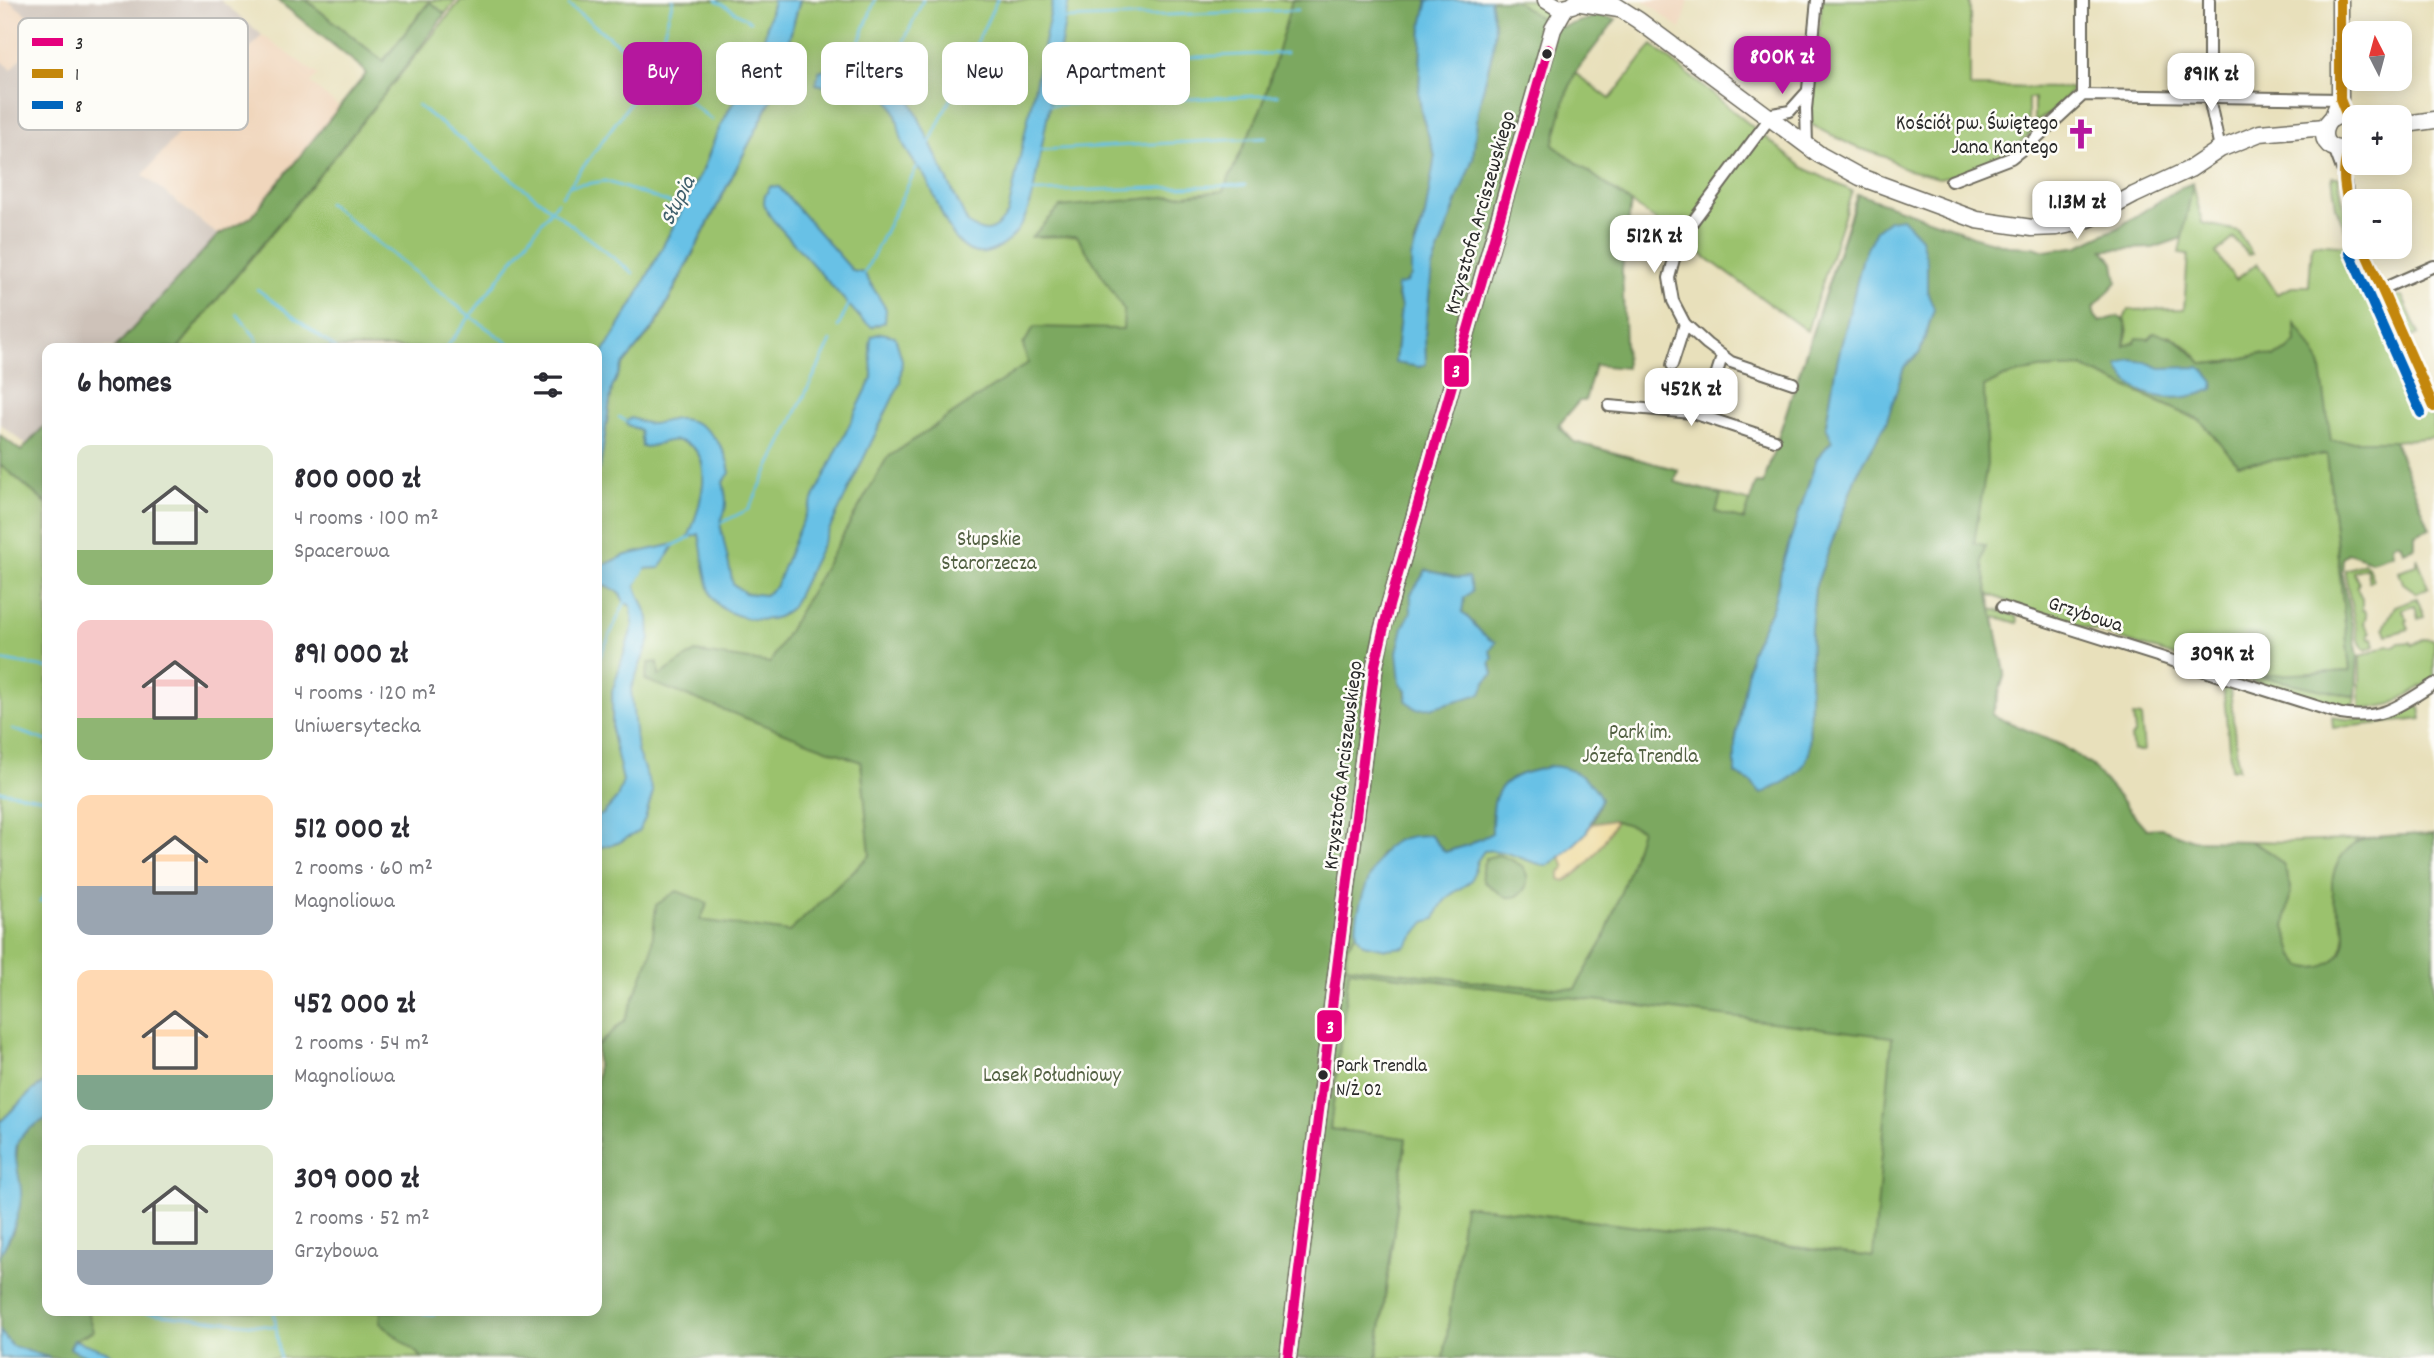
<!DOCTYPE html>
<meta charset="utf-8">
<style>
:root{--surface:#fff;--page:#f7f7f7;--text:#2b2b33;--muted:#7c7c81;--accent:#b5179e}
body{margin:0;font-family:Dekko,sans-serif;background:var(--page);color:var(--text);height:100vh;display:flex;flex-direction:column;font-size:26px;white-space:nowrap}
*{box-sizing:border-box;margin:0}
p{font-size:23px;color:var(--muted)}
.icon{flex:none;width:38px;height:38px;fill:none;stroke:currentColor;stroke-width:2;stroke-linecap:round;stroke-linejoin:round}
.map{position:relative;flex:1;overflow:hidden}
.panel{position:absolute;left:42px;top:343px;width:560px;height:973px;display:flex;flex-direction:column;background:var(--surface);border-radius:14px;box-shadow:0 4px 18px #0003}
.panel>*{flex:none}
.guide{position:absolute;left:623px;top:42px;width:665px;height:63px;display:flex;gap:14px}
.needle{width:46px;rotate:354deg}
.fabs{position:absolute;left:2342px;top:21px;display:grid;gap:14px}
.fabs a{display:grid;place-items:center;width:70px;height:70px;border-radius:14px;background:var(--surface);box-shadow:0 4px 18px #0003;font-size:35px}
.price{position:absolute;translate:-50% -60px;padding:0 16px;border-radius:14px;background:#fff;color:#222;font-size:23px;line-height:46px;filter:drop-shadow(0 2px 4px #0008)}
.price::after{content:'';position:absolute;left:50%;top:42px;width:21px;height:16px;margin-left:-10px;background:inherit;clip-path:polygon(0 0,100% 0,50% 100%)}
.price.on{background:var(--accent);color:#fff}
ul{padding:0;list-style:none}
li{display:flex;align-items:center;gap:21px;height:175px;padding:0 35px}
li span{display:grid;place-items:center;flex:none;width:196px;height:140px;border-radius:14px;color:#555}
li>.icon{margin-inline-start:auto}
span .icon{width:84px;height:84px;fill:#fffc;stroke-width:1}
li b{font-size:30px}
h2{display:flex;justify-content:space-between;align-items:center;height:84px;padding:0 35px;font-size:30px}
.chip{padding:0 24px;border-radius:14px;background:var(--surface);box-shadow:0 4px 18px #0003;font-size:24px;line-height:63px}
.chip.on{background:var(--accent);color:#fff}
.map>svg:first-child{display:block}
.built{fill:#f0d6bc}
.industrial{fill:#cec2b9}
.green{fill:#9bc26d;stroke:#63764c;stroke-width:2}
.forest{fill:#7ca860;stroke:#546a46;stroke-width:2;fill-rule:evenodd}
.sand{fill:#eeda9e;stroke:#8c8264;stroke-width:2}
.water{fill:#68c1e6;stroke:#4a7688;stroke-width:2}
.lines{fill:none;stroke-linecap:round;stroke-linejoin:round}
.stream{stroke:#68c1e6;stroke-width:2.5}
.street-casing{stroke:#6d6a5d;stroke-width:14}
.secondary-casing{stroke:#6d6a5d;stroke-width:19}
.street{stroke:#fff;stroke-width:10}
.secondary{stroke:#fff;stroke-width:16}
.bus-1-casing{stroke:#fdfcf7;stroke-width:16}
.bus-2-casing{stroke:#fdfcf7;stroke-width:16}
.bus-3-casing{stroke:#fdfcf7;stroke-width:16}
.bus-1{stroke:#e5007d;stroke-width:10}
.bus-2{stroke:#c4870b;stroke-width:10}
.bus-3{stroke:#0065bd;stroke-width:10}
.bus-dot{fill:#2b2b2b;stroke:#fdfcf7;stroke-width:2.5}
.labels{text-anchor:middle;stroke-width:5;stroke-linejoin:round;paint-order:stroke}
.bus-label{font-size:19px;fill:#2b2b2b;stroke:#fdfcf7;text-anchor:start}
.poi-label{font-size:21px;fill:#2b2b2b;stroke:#fdfcf7;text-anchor:end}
.street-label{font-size:21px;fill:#2b2b2b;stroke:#fdfcf7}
.park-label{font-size:21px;fill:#526042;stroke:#fdfcf7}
.water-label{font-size:23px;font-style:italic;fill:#40606c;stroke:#fdfcf7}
.key{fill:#fdfcf7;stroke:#bebdba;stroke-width:2}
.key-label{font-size:19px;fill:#2b2b2b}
.line-badge{stroke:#fdfcf7;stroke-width:2.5}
.badge-label{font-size:19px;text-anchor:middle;font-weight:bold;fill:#fff}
</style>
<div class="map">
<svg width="2434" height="1358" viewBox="0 0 2434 1358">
<rect width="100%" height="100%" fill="#fdfcf7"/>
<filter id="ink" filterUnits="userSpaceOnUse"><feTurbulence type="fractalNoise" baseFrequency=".0143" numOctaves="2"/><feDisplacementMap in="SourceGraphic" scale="14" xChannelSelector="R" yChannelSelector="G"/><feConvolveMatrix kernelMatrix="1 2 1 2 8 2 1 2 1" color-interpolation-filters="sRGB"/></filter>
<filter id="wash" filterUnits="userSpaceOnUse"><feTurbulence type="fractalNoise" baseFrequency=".00686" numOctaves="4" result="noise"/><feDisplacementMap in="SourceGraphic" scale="28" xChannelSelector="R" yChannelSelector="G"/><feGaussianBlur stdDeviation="1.57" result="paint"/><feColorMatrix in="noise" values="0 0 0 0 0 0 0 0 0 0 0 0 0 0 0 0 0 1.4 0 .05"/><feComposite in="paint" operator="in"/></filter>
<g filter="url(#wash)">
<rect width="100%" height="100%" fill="#e8e0bb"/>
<g class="built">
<path d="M0,0H8L46,30L12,69L0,60Z"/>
<path d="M1644,0H1689L1681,29L1678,27Z"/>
<path d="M262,35L318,75L310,83L339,107L251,217L218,235L143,175Z"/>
</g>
<path class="industrial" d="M8,0H220L262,35L143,175L218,235L115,348H47V423L27,445L0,424V60L12,69L46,30Z"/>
<g class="green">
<path d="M306,0H456L445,14L429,2L383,61Z"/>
<path d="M461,0H773L759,60L743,91L731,106L717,133L704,167L636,298L597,363V348H178Z"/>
<path d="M800,0H1550L1383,595L1280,1358H47V1311H597V472L600,467L612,388L622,366L657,324L773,97Z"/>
<path d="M1822,0H1970V87L2072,88V90L2051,113L2034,122V98H2028V133L2033,126L2038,125L2040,127L2002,156L1955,175L1939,178L1905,169L1888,158L1853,146L1810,124Z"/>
<path d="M1652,45L1802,167L1852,191L1807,331L1552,145L1565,99L1575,73L1610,99Z"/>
<path d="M2332,177H2338L2346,219L2354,239V247H2357L2434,421V437L2394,441H2331L2295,325L2296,342L2289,350L2274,357L2261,354L2227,362L2203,364L2188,347L2170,335L2124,346L2128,330L2124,319L2128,310L2184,309L2188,254L2179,253L2193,183L2202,223L2238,231L2252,254L2248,255L2234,238L2216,253L2236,280L2257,263L2277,294L2294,286H2309L2312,243L2352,246L2336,207Z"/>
<path d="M1857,194L1954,228L2004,377L2037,369L2082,367L2201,421L2238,464L2327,454L2350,671L2261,676L2356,697L2354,708L2352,710L2331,706L2023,608L1989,594L1992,609L2016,616L2018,620L2017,623L1997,617L1994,619L2005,673L1992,715L2063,746L2092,766L2069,1123L1873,1257L1465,1205L1444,1358H1377L1406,1139L1330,1129L1349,967L1345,966L1347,946L1559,425L1574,442L1678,470L1675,482L1750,502L1756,483L1763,484Z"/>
<path d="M2394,296H2402L2419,334L2412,337Z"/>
<path d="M0,464L47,504V1081L33,1090L0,1122Z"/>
<path d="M2417,558L2429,587L2417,593L2403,583L2399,571L2417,565Z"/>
<path d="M2365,563L2368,566L2373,580L2369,582L2366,567L2353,572L2359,582L2357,588L2362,599V610H2364L2366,616L2364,623L2370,633L2368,634L2369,639L2373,638L2375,646L2367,650L2363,648L2358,639L2345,574V570Z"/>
<path d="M2417,598L2424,617L2418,619L2415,605L2402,609L2408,620L2406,621L2409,629L2387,635L2384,627L2395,606Z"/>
<path d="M2423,639L2434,640V679L2392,704L2363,710L2360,707V657L2388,645L2394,647L2399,643L2411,642L2412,645Z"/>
<path d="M2207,677L2227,683L2230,688L2238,769H2231L2223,685L2206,679Z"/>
<path d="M2411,704L2420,708L2422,719L2333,728L2332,717C2360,723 2388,718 2411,704Z"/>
<path d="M2133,716L2141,717L2144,751H2133L2131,738L2135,733Z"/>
<path d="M2373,839L2356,842L2333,895L2345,932L2343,945L2338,957L2327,966L2313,969L2302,966L2294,956L2288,942L2285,927L2291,887L2270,852L2250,841L2292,842Z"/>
</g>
<g class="forest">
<path d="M277,0H306L383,61L430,2L445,14C361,129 267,236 178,348H115L218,235L251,217L366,74L362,68Z"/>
<path d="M1292,0H1428L1422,26L1419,96L1422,115L1435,156L1425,216L1415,242L1411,276L1397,294L1401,307L1395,362L1420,367L1426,364L1425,335L1432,268L1473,158L1478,110L1493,49L1495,28L1490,0H1514L1544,21L1562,27L1598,16L1616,19L1575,73L1565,99L1553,145L1631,203L1622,270L1626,368L1595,365L1585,401H1579L1558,426L1574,442L1678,470L1675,482L1721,495L1716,512L1744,520L1756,483L1763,484L1858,194L1954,228L1975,237L2008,246L2034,247L2045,251L2079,246L2117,228L2180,188L2193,183L2182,238L2153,248L2103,250L2114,263L2117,282L2093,308L2095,316L2100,322L2118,316C2131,324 2125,334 2124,346L2135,342L2137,338L2149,339L2155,333C2178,336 2188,349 2203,364L2227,362L2261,354L2274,357L2289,350L2296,342L2295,322L2320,362L2331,441H2394L2430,528L2415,534V547L2403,551L2401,544L2396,542L2392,546L2393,554L2371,561L2348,553L2343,557L2342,575L2358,655L2356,697L2257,676L2350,671L2327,454L2238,464L2201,421L2082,367L2037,369L2004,377L1984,387L1987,464L1974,543L1985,545L1982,561L2005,673L1992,715L2063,746L2092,766L2146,829L2161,828L2193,840L2250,841L2270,852L2283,864L2291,887L2285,927L2294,956L2302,966C2324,973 2346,958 2345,933C2344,921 2336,909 2333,897C2329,877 2337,856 2354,844C2369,834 2414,835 2434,834V1358H1444L1464,1205L1873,1257L1892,1037L1349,970L1330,1129L1406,1138L1377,1358H423L380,1323L381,1311H597V1046L625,1020L651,954L656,905L677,891L708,903L700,920L789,932L870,855L861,762L645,680L649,663L658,662L659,676L695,652L770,663L887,458L1028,363L1023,345L1034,327L1123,329L1124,310L1077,236L1032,237L1060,207L1223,191L1263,104ZM1863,257L1927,262V291L1934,309L1920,352L1904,367L1886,423L1856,476L1815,588L1811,629L1809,753L1762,794L1751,782L1735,774V744L1751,651L1773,606L1784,559L1817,458L1832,441L1826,424L1835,371ZM1426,570L1458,578L1464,597L1462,612C1489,636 1486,642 1493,674L1486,681L1406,700L1403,627L1411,612L1412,594ZM1549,766L1601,799L1592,824L1613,820L1641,829L1630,867L1603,941L1575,989L1507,985L1346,966L1347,946L1357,933L1362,899L1381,853L1430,835L1445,852L1468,845L1492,834C1492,810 1492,787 1517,776C1527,771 1538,771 1549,766Z"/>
<path d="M47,423V504L0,464V435L21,451Z"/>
<path d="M1497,855C1504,856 1517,862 1522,867C1534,879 1524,900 1507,897C1499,895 1492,886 1484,882C1480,873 1482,866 1486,858Z"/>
<path d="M47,1118V1311H87L93,1331L74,1340L70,1348L91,1358H50L12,1346L0,1331V1255L13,1232L21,1197L16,1163L18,1140L27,1130Z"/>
</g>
<path class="sand" d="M1613,820L1615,823C1602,845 1589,868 1565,881L1560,879V872L1565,867L1560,857L1586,833L1592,824Z"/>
<g class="water">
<path d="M773,0H800L773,97L656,324L622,366L612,388L600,468L597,472V363L636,298L704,167L717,133L731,106L743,91L759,60Z"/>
<path d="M1053,0H1069L1032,199C1025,220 1017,238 996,249C952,272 940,197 923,174C915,164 908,155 903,143C897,127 899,112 887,98C870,77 839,91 816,84L819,71C833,65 883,68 895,76C898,78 901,81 903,84L968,224C988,237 996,231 1008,213Z"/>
<path d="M1428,0H1490L1495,28L1493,49L1478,110L1473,158L1432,268L1425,335L1426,364L1420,367L1395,363L1401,307L1396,286L1406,283L1411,276V258L1425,216L1435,156L1422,115L1419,96L1422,26Z"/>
<path d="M771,186L779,187L853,271L864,273L886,309L885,322L872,327L863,321L773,220C763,207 760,199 771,186Z"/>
<path d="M1902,218L1921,238L1927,262V291L1934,309L1920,352L1904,367L1886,423L1856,476L1815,588L1811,629L1809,753C1802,776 1782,784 1761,794L1751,782L1735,774V744L1751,651L1773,606L1784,559L1817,458L1832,441L1826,425L1835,371L1863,257L1876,230L1889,220Z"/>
<path d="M881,333L895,336L902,360L900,383L792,607C788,610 783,615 778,617C760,624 723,616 713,598C705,584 703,552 699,534L688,538C698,513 721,450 679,441C665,438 655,448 642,447L640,430L627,425L626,421L631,418C638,420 645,424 652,424C662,423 671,418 680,419C707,421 727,447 730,473L723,482C727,499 728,508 720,523L733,584L745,593L765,595L776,586L797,533L872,378C873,364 867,349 872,336Z"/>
<path d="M2131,360L2146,362L2160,368L2199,367L2205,371L2214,382L2213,389C2182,404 2131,402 2118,365Z"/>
<path d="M675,544L660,568L644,569L635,585L649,618L650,639L631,689L637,751L653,792L645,819L638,832L618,843L597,848V817L603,814L617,798L623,781L612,734V691L633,625L631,606L625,603L618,591L604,586H597V564H606L626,555Z"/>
<path d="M1426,570L1458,578L1468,577L1472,591L1464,598L1462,612C1474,622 1482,638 1496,642L1490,651L1493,658L1490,662L1493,674L1486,681L1481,694L1430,708L1416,709L1406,700L1407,691L1400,683L1397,652L1403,627L1411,612V594Z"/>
<path d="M1549,766C1570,766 1593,779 1601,799L1586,833L1564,854L1547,866C1525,862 1505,848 1484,851L1477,861L1472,880C1454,894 1443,895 1435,919L1425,922L1405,947L1386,949L1363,944C1361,941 1358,938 1357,934C1352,915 1375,854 1392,843C1403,836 1417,835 1430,835L1445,852L1468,845L1492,833C1492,809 1491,787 1517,776C1527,771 1538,771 1549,766Z"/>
<path d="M47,1081V1118C38,1124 26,1129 20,1138C9,1155 23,1179 21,1198C19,1219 10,1237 0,1255V1122L33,1090Z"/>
<path d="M0,1331L12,1346L50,1358H0Z"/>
<path d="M74,1340L109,1352L114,1358C97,1358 85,1358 70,1348Z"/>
</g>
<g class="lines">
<g class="stream">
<path d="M716,0L750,21"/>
<path d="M569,5L712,120"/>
<path d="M1063,19L1298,10"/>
<path d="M853,58L875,0"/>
<path d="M1055,63L1286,53"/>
<path d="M893,65L923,0"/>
<path d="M417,105L633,273"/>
<path d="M1047,105L1278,95"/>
<path d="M928,146L997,0"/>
<path d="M1039,150L1266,138"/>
<path d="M572,186L605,181L673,204"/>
<path d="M1032,192L1245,185"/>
<path d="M562,196L652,73L673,0"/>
<path d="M328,203L470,316L515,348"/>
<path d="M864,274L917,167"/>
<path d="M257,289L335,348"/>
<path d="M237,314L257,339V348"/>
<path d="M838,327L850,302"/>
<path d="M446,348L557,202"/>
<path d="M619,417L626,421"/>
<path d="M719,524L749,509L831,341"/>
<path d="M672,546L691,537"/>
<path d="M634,585L645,567"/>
<path d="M0,660L47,668"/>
<path d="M597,663L626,600"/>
<path d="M12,729L47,741"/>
<path d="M0,791L47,799"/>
<path d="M40,902L47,891"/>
<path d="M130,1311L276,1327"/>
<path d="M274,1311L280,1358"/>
<path d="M404,1311L434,1314"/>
<path d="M154,1355L178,1358"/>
</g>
</g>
</g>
<g filter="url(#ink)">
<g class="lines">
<g class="street-casing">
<g id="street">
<path d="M2209,0V98L2220,149"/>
<path d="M2083,95V0"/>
<path d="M1766,115L1790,111L1807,92"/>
<path d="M1769,119L1679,240L1669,278L1673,301L1685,324L1707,344L1731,362L1793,383"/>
<path d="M1807,146L1806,109L1817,0"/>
<path d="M2334,148L2343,172L2354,223"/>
<path d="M1951,181L2011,158L2033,141L2083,95L2340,99"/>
<path d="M2363,247L2434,407"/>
<path d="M2382,289L2434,266"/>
<path d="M1672,365L1685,324"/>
<path d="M1609,406L1693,413L1775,440"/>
<path d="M1703,416L1722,357"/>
<path d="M2002,607L2341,714C2382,721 2401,705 2434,684"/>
</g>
</g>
<g class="secondary-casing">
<g id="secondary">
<path d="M1546,0L1559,8L1572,5"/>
<path d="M1607,0L1638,20L1820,155L1860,177L1977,220L2032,228L2057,227L2077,223L2091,218L2134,195L2190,169L2220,149L2260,133L2325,127"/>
<path d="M1575,2L1619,9"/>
<path d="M2332,119L2340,99V0"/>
<path d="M2354,124C2328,97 2307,151 2344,149L2354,142"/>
<path d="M2399,125L2434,120"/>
<path d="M1288,1358L1375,665L1382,631L1553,29L1565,8"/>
</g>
</g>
<use href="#street" class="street"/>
<use href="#secondary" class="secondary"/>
<g class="bus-1-casing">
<path id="bus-1" d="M1288,1358L1375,665L1389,606L1548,49"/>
</g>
<g class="bus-2-casing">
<g id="bus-2">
<path d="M2340,0V99L2348,119L2354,124"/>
<path d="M2354,142C2337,167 2345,196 2354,222"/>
<path d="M2363,247L2434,407"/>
</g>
</g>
<g class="bus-3-casing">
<path id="bus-3" d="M2350,253L2421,413"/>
</g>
<use href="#bus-1" class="bus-1"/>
<use href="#bus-2" class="bus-2"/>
<use href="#bus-3" class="bus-3"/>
</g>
</g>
<defs>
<g id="church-bare" transform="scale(2.415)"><path d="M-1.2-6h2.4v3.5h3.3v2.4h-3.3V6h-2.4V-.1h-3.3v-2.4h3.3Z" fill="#b5179e" stroke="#fdfcf7" stroke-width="2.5" paint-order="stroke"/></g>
</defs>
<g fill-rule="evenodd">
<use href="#church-bare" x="2081" y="134"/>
</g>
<g class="bus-dot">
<circle cx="1547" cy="54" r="6"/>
<circle cx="1323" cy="1075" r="6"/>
</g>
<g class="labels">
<g class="bus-label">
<text x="1336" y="1071">Park Trendla<tspan x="1336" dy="24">N/Ż 02</tspan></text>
</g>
<g class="poi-label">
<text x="2058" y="129">Kościół pw. Świętego<tspan x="2058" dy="24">Jana Kantego</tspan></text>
</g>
<g class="street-label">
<text transform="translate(1479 212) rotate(-74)" y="7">Krzysztofa Arciszewskiego</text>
<text transform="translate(2086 613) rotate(18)" y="7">Grzybowa</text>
<text transform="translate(1342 765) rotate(-83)" y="7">Krzysztofa Arciszewskiego</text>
</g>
<g class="park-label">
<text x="989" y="545">Słupskie<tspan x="989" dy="24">Starorzecza</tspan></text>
<text x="1640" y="738">Park im.<tspan x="1640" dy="24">Józefa Trendla</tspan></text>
<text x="1052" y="1081">Lasek Południowy</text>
</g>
<g class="water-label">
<text transform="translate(676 200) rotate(-63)" y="8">Słupia</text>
</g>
</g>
<rect x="18" y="18" width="230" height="112" rx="10" class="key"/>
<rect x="32" y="38" width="31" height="8" fill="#e5007d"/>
<rect x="32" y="69" width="31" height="9" fill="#c4870b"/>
<rect x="32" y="101" width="31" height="8" fill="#0065bd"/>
<g class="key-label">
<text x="75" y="49">3</text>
<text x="75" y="80">1</text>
<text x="75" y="112">8</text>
</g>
<g class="line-badge">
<rect x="1443" y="354" width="27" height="34" rx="7" fill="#e5007d"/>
<rect x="1316" y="1009" width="27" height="34" rx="7" fill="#e5007d"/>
</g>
<g class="badge-label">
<text x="1456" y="377">3</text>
<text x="1330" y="1033">3</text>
</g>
</svg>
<div class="fabs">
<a><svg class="needle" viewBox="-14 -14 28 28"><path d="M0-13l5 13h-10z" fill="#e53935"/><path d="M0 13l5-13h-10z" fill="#7c7c81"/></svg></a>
<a>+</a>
<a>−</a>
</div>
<b class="price on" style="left:1782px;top:96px">800K zł</b>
<b class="price" style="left:2211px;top:113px">891K zł</b>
<b class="price" style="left:2077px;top:241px">1.13M zł</b>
<b class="price" style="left:1654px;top:275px">512K zł</b>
<b class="price" style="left:1691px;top:428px">452K zł</b>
<b class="price" style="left:2222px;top:693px">309K zł</b>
<div class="guide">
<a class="chip on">Buy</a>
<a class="chip">Rent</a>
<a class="chip">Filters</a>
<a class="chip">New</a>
<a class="chip">Apartment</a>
</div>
<section class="panel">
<h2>6 homes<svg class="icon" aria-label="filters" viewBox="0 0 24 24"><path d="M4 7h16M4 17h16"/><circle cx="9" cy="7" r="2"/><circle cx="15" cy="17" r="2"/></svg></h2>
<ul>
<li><span style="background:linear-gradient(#dfe7d0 75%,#8fb573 0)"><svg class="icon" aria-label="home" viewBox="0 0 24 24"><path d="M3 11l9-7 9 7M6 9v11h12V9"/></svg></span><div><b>800 000 zł</b><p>4 rooms · 100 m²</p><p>Spacerowa</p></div></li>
<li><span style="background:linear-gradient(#f6c9c9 70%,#8fb573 0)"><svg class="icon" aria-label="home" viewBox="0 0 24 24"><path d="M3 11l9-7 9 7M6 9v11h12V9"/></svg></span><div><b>891 000 zł</b><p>4 rooms · 120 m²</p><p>Uniwersytecka</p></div></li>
<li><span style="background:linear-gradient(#ffd9b3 65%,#9aa5b1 0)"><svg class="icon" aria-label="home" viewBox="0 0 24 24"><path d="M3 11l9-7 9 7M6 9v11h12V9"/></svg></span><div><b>512 000 zł</b><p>2 rooms · 60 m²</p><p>Magnoliowa</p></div></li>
<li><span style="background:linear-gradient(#ffd9b3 75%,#7fa58c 0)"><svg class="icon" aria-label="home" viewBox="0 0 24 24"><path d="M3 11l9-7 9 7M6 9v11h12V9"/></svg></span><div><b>452 000 zł</b><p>2 rooms · 54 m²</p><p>Magnoliowa</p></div></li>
<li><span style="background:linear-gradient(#dfe7d0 75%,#9aa5b1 0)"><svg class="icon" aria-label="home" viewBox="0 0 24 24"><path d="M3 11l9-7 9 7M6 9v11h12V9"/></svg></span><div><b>309 000 zł</b><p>2 rooms · 52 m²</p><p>Grzybowa</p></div></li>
</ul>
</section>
</div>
